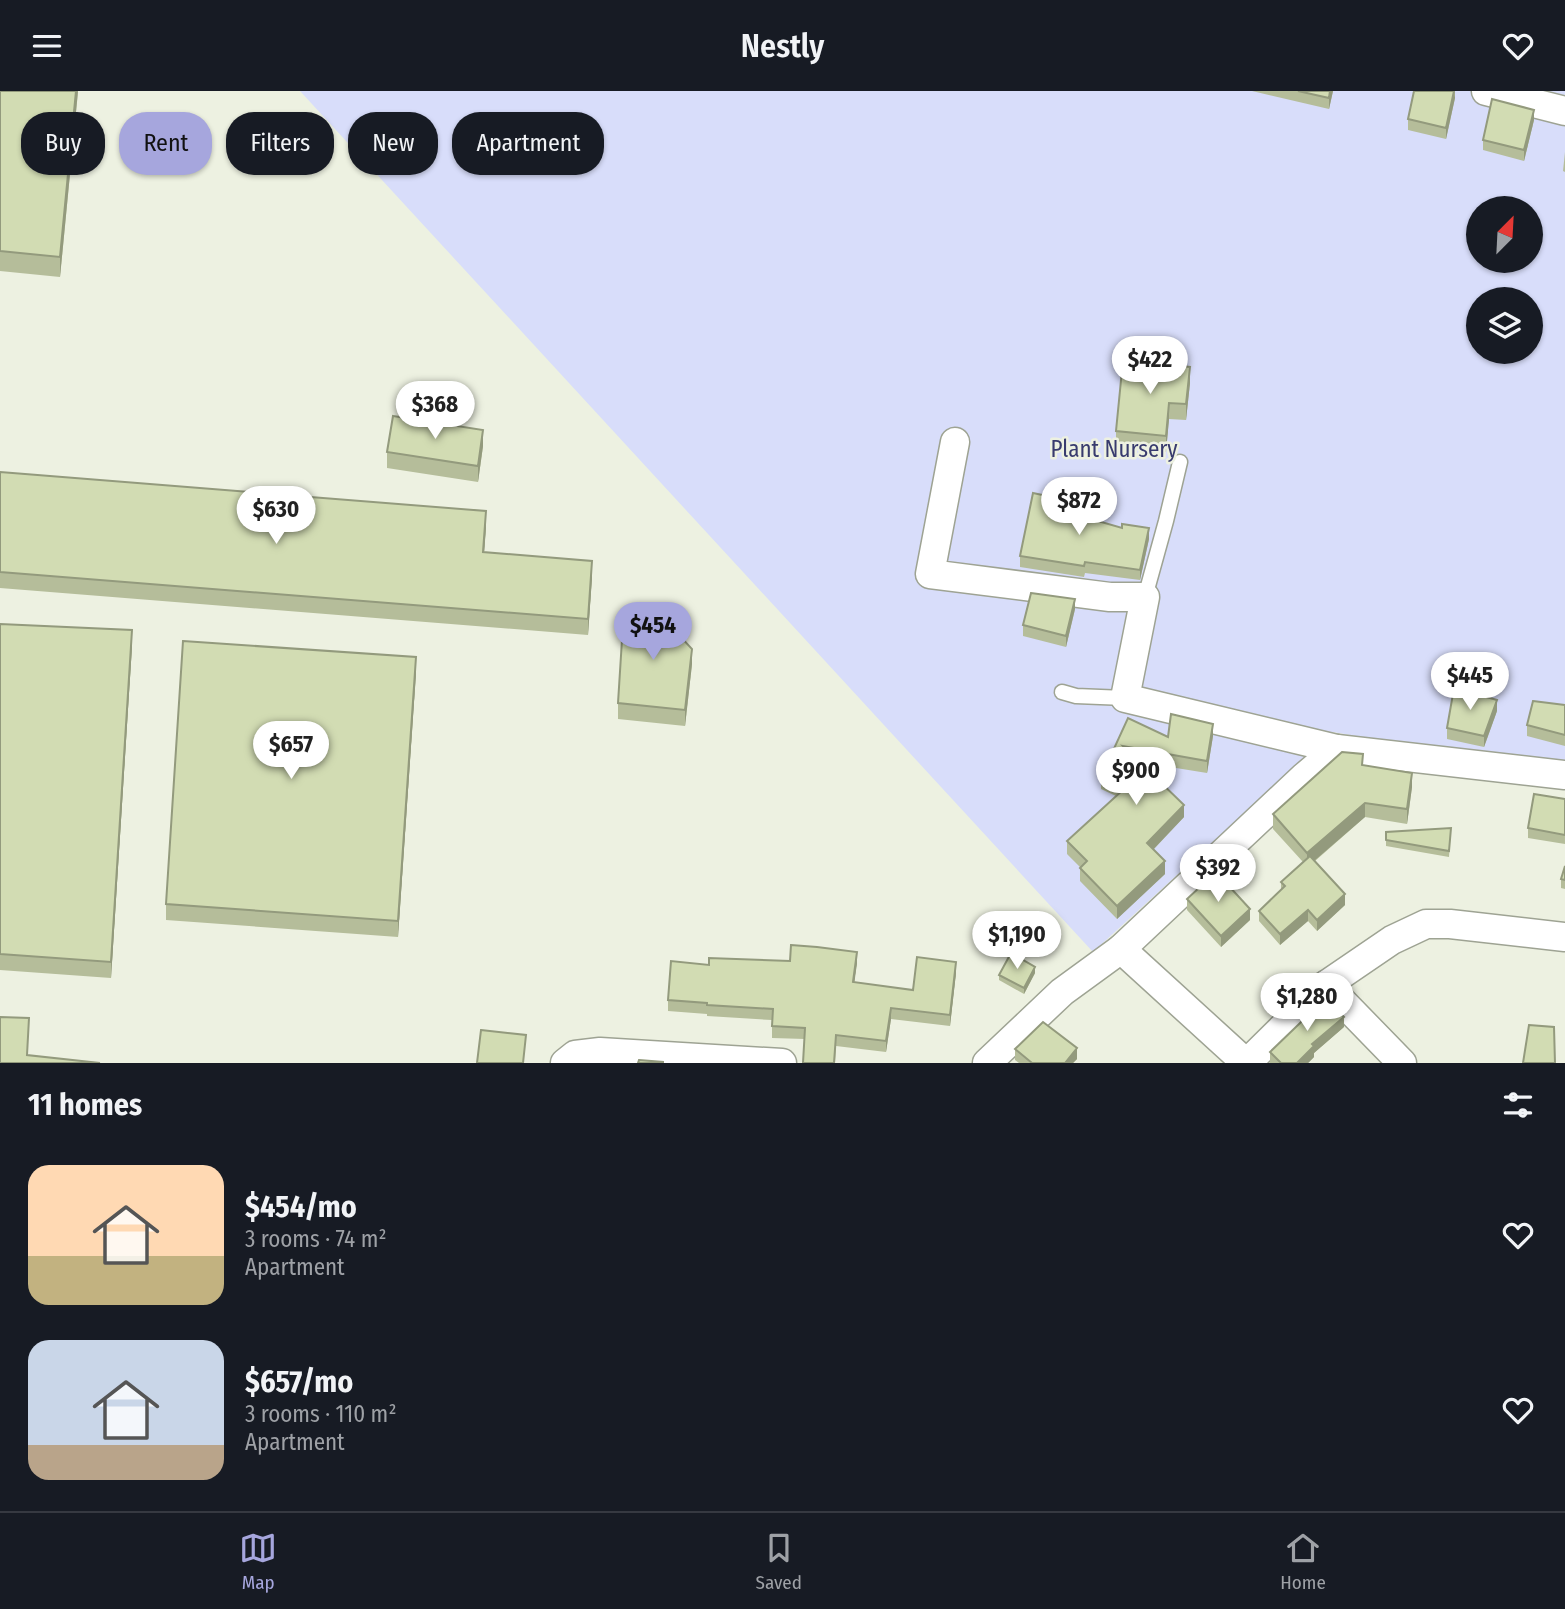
<!DOCTYPE html>
<meta charset="utf-8">
<style>
:root{--surface:#171b24;--page:#242831;--text:#f1f3f6;--muted:#9ea1a6;--line:#363941;--accent:#a6a6dd}
body{margin:0;font-family:"Fira Sans Condensed",sans-serif;background:var(--page);color:var(--text);height:100vh;display:flex;flex-direction:column;font-size:26px;white-space:nowrap}
*{box-sizing:border-box;margin:0}
p{font-size:23px;color:var(--muted)}
.icon{flex:none;width:38px;height:38px;fill:none;stroke:currentColor;stroke-width:2;stroke-linecap:round;stroke-linejoin:round}
.map{position:relative;height:972px;overflow:hidden}
.drawer{display:flex;flex-direction:column;background:var(--surface);flex:1}
.drawer>*{flex:none}
.guide{position:absolute;left:21px;top:21px;width:700px;height:63px;display:flex;gap:14px}
.needle{width:46px;rotate:24deg}
.tools{position:absolute;left:1466px;top:105px;display:grid;gap:14px}
.tools a{display:grid;place-items:center;width:77px;height:77px;border-radius:50%;background:var(--surface);box-shadow:0 2px 5px #0004;font-size:35px}
.price{position:absolute;translate:-50% -60px;padding:0 16px;border-radius:24px;background:#fff;color:#222;font-size:23px;line-height:46px;filter:drop-shadow(0 2px 4px #0008)}
.price::after{content:'';position:absolute;left:50%;top:42px;width:21px;height:16px;margin-left:-10px;background:inherit;clip-path:polygon(0 0,100% 0,50% 100%)}
.price.active{background:var(--accent);color:#111}
ul{padding:0;list-style:none}
li{display:flex;align-items:center;gap:21px;height:175px;padding:0 28px}
li span{display:grid;place-items:center;flex:none;width:196px;height:140px;border-radius:21px;color:#555}
li>.icon{margin-inline-start:auto}
span .icon{width:84px;height:84px;fill:#fffc;stroke-width:1}
li b{font-size:30px}
h2{display:flex;justify-content:space-between;align-items:center;height:84px;padding:0 28px;font-size:30px}
.pill{padding:0 24px;border-radius:28px;background:var(--surface);box-shadow:0 2px 5px #0004;font-size:24px;line-height:63px}
.pill.active{background:var(--accent);color:#111}
header{display:flex;justify-content:space-between;align-items:center;height:91px;padding:0 28px;background:var(--surface);font-size:32px;font-weight:600}
.tab-bar{display:flex;justify-content:space-around;align-items:center;height:98px;border-top:2px solid var(--line);background:var(--surface);font-size:19px;color:var(--muted)}
.tab-bar a{display:grid;justify-items:center;gap:4px}
.tab-bar .active{color:var(--accent)}
.map>svg:first-child{display:block}
.green{fill:#d8ddfa;fill-rule:evenodd}
.lines{fill:none;stroke-linecap:round;stroke-linejoin:round}
.service-casing{stroke:#9ea393;stroke-width:17}
.minor-casing{stroke:#9ea393;stroke-width:31}
.service{stroke:#fff;stroke-width:14}
.minor{stroke:#fff;stroke-width:28}
.wall{fill:#b5bd9a}
.shaded-wall{fill:#939a7d}
.building{fill:#d2dcb3;stroke:#939a7d;stroke-width:2}
.labels{text-anchor:middle;stroke-width:5;stroke-linejoin:round;paint-order:stroke}
.park-label{font-size:23px;fill:#383b6e;stroke:#edf1e1}
</style>
<header><svg class="icon" aria-label="menu" viewBox="0 0 24 24"><path d="M4 6h16M4 12h16M4 18h16"/></svg>Nestly<svg class="icon" aria-label="heart" viewBox="0 0 24 24"><path d="M12 20l-8-8c-3-5 5-10 8-4 3-6 11-1 8 4z"/></svg></header>
<div class="map">
<svg width="1565" height="972" viewBox="0 0 1565 972">
<rect width="100%" height="100%" fill="#edf1e1"/>
<path class="green" d="M300,0H1565V681L1333,641L1093,861ZM1479,117H1531V170H1479ZM1479,208H1531V261H1479Z"/>
<g class="lines">
<g class="service-casing">
<g id="service">
<path d="M1145,506L1166,430L1180,371"/>
<path d="M1062,601L1076,605L1125,607"/>
</g>
</g>
<g class="minor-casing">
<g id="minor">
<path d="M1486,0L1565,20"/>
<path d="M955,351L930,483L1110,506H1145L1125,607L1337,658"/>
<path d="M1121,858L1246,972"/>
<path d="M565,972L575,964L600,961L782,972"/>
<path d="M987,972L1062,901L1121,858L1304,686L1337,658L1565,684"/>
<path d="M1247,972L1326,894"/>
<path d="M1402,972L1326,894L1392,849L1426,833H1450L1565,846"/>
</g>
</g>
<use href="#service" class="service"/>
<use href="#minor" class="minor"/>
</g>
<g class="wall">
<path d="M0,0H78L60,186L0,180Z"/>
<path d="M1252,0H1333L1329,18Z"/>
<path d="M1455,0V7L1446,48L1408,39V28Z"/>
<path d="M1534,29L1524,70L1483,59V49Z"/>
<path d="M1565,61V81L1563,80Z"/>
<path d="M1190,292L1186,329L1169,328L1166,361L1116,356V340Z"/>
<path d="M483,355L478,391L387,377V361Z"/>
<path d="M0,381L486,436L484,461L592,486L588,544L0,497Z"/>
<path d="M1079,425L1122,437L1149,448L1140,489L1085,482L1084,486L1020,476V465Z"/>
<path d="M1075,518L1066,556L1023,545V534Z"/>
<path d="M0,533L132,555L111,887L0,879Z"/>
<path d="M692,573L685,635L618,628V612Z"/>
<path d="M416,582L398,846L166,829V813Z"/>
<path d="M1565,614V655L1527,645V634Z"/>
<path d="M1497,620L1484,656L1447,648V637Z"/>
<path d="M1128,627L1168,646L1213,645L1207,682L1139,671L1184,726L1154,758L1165,783L1117,828L1080,790V776L1067,763V750L1116,705L1101,698V686Z"/>
<path d="M1363,674L1412,696L1407,733L1365,726L1315,770L1345,814L1317,840L1308,830L1280,854L1259,830V820L1281,799V791L1303,771L1273,738V723Z"/>
<path d="M1565,708V753L1528,747V737Z"/>
<path d="M1451,737L1449,766L1386,755V741Z"/>
<path d="M1565,775V798L1561,797V788Z"/>
<path d="M1187,808L1250,829L1221,856L1187,819Z"/>
<path d="M857,872L854,891L913,899L956,882L950,935L891,928L886,961L836,955L835,972H803L805,948L772,947V929L707,925V923L668,920V909L709,874Z"/>
<path d="M1035,882L1024,903L999,889V884Z"/>
<path d="M1344,936L1314,962V966L1308,972H1270V961Z"/>
<path d="M1015,958L1077,968L1073,972H1019L1015,969Z"/>
</g>
<g class="shaded-wall">
<path d="M76,0H78L60,186V166Z"/>
<path d="M1330,0H1333L1329,18V7Z"/>
<path d="M1454,0L1455,7L1446,48V37Z"/>
<path d="M1534,19V29L1524,70V59Z"/>
<path d="M1190,276V292L1186,329V313Z"/>
<path d="M1169,312V328L1166,361V345Z"/>
<path d="M483,339V355L478,391V375Z"/>
<path d="M486,420V436L483,477V461Z"/>
<path d="M1149,437V448L1140,489V479Z"/>
<path d="M592,470V486L588,544V528Z"/>
<path d="M1075,508V518L1066,556V545Z"/>
<path d="M132,539V555L111,887V871Z"/>
<path d="M692,558V573L685,635V619Z"/>
<path d="M416,566V582L398,846V830Z"/>
<path d="M1497,609V620L1484,656V645Z"/>
<path d="M1213,633V645L1207,682V670Z"/>
<path d="M1412,682V696L1407,733V718Z"/>
<path d="M1365,712V726L1307,776V762Z"/>
<path d="M1184,714V726L1147,765V752Z"/>
<path d="M1165,770V783L1117,828V815Z"/>
<path d="M1345,803V814L1317,840V829Z"/>
<path d="M1250,818V829L1221,856V845Z"/>
<path d="M1308,819V830L1280,854V843Z"/>
<path d="M857,861V872L853,902V891Z"/>
<path d="M956,871V882L950,935V924Z"/>
<path d="M1035,876V882L1024,903V897Z"/>
<path d="M891,917V928L886,961V950Z"/>
<path d="M1344,926V936L1314,962V966L1308,972H1297L1312,953Z"/>
<path d="M1077,957V968L1073,972H1065Z"/>
</g>
<g class="building">
<path d="M0,0H76L60,166L0,160Z"/>
<path d="M1298,0H1330L1329,7Z"/>
<path d="M1414,0H1454L1446,37L1408,28Z"/>
<path d="M1492,8L1534,19L1524,59L1483,49Z"/>
<path d="M1123,269L1190,276L1186,313L1169,312L1166,345L1116,340Z"/>
<path d="M393,325L483,339L478,375L387,361Z"/>
<path d="M0,381L486,420L483,461L592,470L588,528L0,481Z"/>
<path d="M1033,402L1080,412L1077,424L1122,437V433L1149,437L1140,479L1085,471L1084,475L1020,465Z"/>
<path d="M1031,502L1075,508L1066,545L1023,534Z"/>
<path d="M624,517L656,519L692,558L685,619L618,612Z"/>
<path d="M0,533L132,539L111,871L0,863Z"/>
<path d="M183,550L416,566L398,830L166,813Z"/>
<path d="M1454,597L1497,609L1484,645L1447,637Z"/>
<path d="M1533,610L1565,614V644L1527,634Z"/>
<path d="M1171,623L1213,633L1207,670L1123,655L1184,714L1147,752L1165,770L1117,815L1080,777L1087,770L1067,750L1125,697L1101,686L1128,627L1168,646Z"/>
<path d="M1342,661L1363,663L1362,674L1412,682L1407,718L1365,712L1307,762L1273,723Z"/>
<path d="M1534,703L1565,708V744L1528,737Z"/>
<path d="M1451,737L1449,760L1386,749V741Z"/>
<path d="M1310,765L1345,803L1317,829L1308,819L1280,843L1259,820L1285,795L1281,791Z"/>
<path d="M1565,775V789L1561,788Z"/>
<path d="M1216,781L1250,818L1221,845L1187,808Z"/>
<path d="M791,854L817,856L857,861L853,891L913,899L917,866L956,871L950,924L891,917L886,950L836,944L834,972H803L805,937L772,935L773,918L707,914V912L668,909L671,870L709,874V867L790,870Z"/>
<path d="M1011,862L1035,876L1024,897L999,884Z"/>
<path d="M1326,907L1344,926L1312,953L1314,955L1297,972H1281L1270,961Z"/>
<path d="M0,926L29,927L27,964L100,972H0Z"/>
<path d="M1043,931L1077,957L1065,972H1032L1015,958Z"/>
<path d="M1529,934L1554,936L1555,972H1523Z"/>
<path d="M481,939L526,944L523,972H477Z"/>
<path d="M639,969L663,971V972H638Z"/>
</g>
<g class="labels">
<g class="park-label">
<text x="1114" y="366">Plant Nursery</text>
</g>
</g>
</svg>
<div class="tools">
<a><svg class="needle" viewBox="-14 -14 28 28"><path d="M0-13l5 13h-10z" fill="#e53935"/><path d="M0 13l5-13h-10z" fill="#9ea1a6"/></svg></a>
<a><svg class="icon" aria-label="layers" viewBox="0 0 24 24"><path d="M12 4l9 5-9 5-9-5zM3 14l9 5 9-5"/></svg></a>
</div>
<b class="price" style="left:1150px;top:305px">$422</b>
<b class="price" style="left:435px;top:350px">$368</b>
<b class="price" style="left:1079px;top:446px">$872</b>
<b class="price" style="left:276px;top:455px">$630</b>
<b class="price active" style="left:653px;top:571px">$454</b>
<b class="price" style="left:1470px;top:621px">$445</b>
<b class="price" style="left:291px;top:690px">$657</b>
<b class="price" style="left:1136px;top:716px">$900</b>
<b class="price" style="left:1218px;top:813px">$392</b>
<b class="price" style="left:1017px;top:880px">$1,190</b>
<b class="price" style="left:1307px;top:942px">$1,280</b>
<div class="guide">
<a class="pill">Buy</a>
<a class="pill active">Rent</a>
<a class="pill">Filters</a>
<a class="pill">New</a>
<a class="pill">Apartment</a>
</div>
</div>
<section class="drawer">
<h2>11 homes<svg class="icon" aria-label="filters" viewBox="0 0 24 24"><path d="M4 7h16M4 17h16"/><circle cx="9" cy="7" r="2"/><circle cx="15" cy="17" r="2"/></svg></h2>
<ul>
<li><span style="background:linear-gradient(#ffd9b3 65%,#c2b280 0)"><svg class="icon" aria-label="home" viewBox="0 0 24 24"><path d="M3 11l9-7 9 7M6 9v11h12V9"/></svg></span><div><b>$454/mo</b><p>3 rooms · 74 m²</p><p>Apartment</p></div><svg class="icon" aria-label="heart" viewBox="0 0 24 24"><path d="M12 20l-8-8c-3-5 5-10 8-4 3-6 11-1 8 4z"/></svg></li>
<li><span style="background:linear-gradient(#c9d6e8 75%,#b9a48a 0)"><svg class="icon" aria-label="home" viewBox="0 0 24 24"><path d="M3 11l9-7 9 7M6 9v11h12V9"/></svg></span><div><b>$657/mo</b><p>3 rooms · 110 m²</p><p>Apartment</p></div><svg class="icon" aria-label="heart" viewBox="0 0 24 24"><path d="M12 20l-8-8c-3-5 5-10 8-4 3-6 11-1 8 4z"/></svg></li>
</ul>
</section>
<nav class="tab-bar">
<a class="active"><svg class="icon" aria-label="map" viewBox="0 0 24 24"><path d="M3 6l6-2 6 2 6-2v14l-6 2-6-2-6 2zM9 4v14M15 6v14"/></svg>Map</a>
<a><svg class="icon" aria-label="saved" viewBox="0 0 24 24"><path d="M7 4h10v16l-5-4-5 4z"/></svg>Saved</a>
<a><svg class="icon" aria-label="home" viewBox="0 0 24 24"><path d="M3 11l9-7 9 7M6 9v11h12V9"/></svg>Home</a>
</nav>
